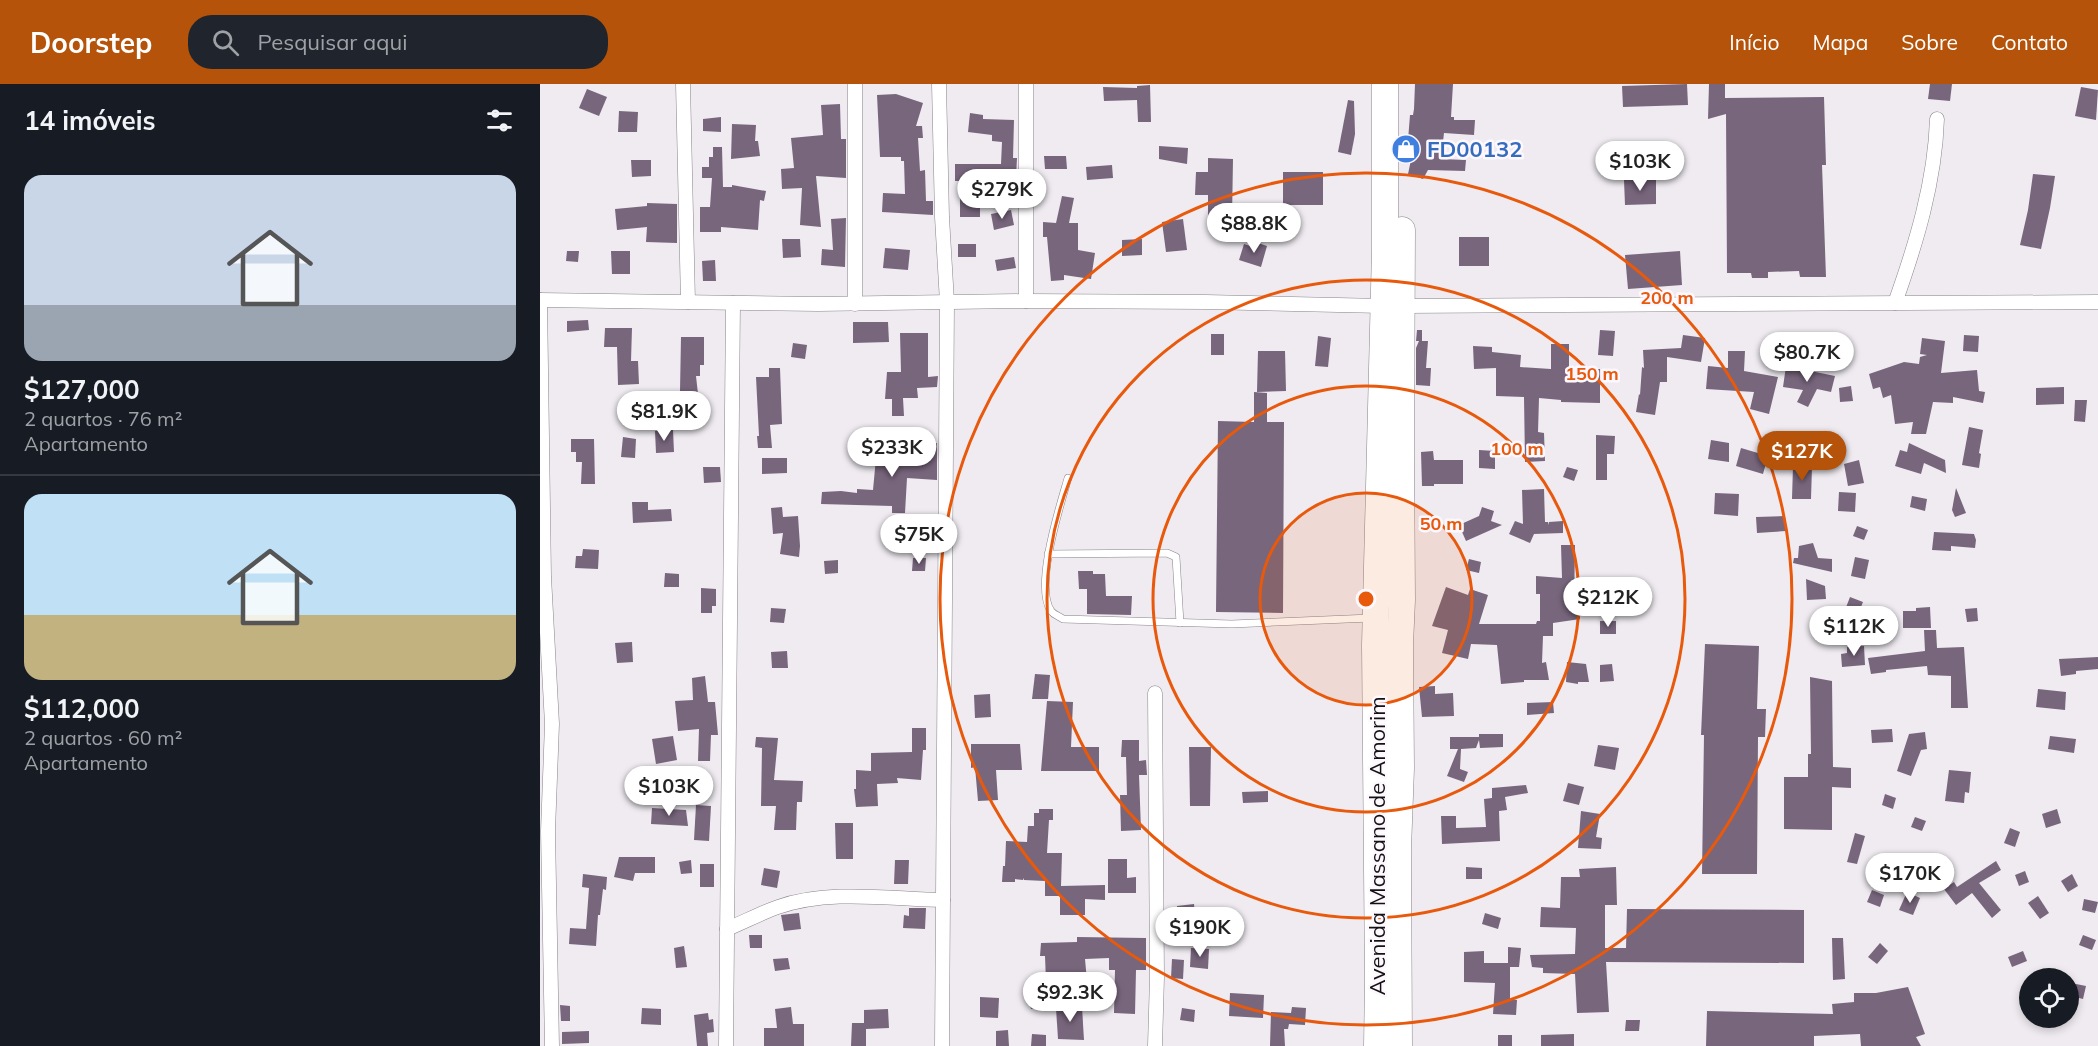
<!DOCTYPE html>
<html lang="pt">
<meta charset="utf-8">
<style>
:root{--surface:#171b24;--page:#20242c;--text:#f1f3f6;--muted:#9ea1a6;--line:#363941;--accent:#b45309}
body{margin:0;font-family:Mulish,sans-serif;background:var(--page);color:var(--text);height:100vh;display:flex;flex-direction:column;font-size:22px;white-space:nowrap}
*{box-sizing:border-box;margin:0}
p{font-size:20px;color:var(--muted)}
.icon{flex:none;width:33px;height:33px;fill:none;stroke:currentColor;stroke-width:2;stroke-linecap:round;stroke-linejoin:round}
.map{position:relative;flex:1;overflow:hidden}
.details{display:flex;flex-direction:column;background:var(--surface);width:540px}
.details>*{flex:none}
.buttons{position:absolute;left:1479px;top:884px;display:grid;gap:12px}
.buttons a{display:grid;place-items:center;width:60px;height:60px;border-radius:50%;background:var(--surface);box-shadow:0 3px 9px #0003;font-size:30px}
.price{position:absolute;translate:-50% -51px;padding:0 14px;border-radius:21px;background:#fff;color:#222;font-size:20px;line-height:39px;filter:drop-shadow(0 2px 3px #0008)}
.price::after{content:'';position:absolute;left:50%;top:36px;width:18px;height:14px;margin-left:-9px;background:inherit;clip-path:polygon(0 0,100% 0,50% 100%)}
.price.active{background:var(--accent);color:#fff}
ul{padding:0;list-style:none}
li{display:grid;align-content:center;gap:12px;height:318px;padding:0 24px}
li+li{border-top:2px solid var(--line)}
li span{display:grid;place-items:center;height:186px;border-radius:18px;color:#555}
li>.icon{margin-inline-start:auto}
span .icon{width:108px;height:108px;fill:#fffc;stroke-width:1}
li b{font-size:26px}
h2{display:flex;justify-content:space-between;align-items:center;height:72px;padding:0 24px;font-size:26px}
header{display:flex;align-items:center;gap:36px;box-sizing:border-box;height:84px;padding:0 30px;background:var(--accent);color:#fff}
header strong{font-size:28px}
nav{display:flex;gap:33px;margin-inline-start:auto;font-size:21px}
.search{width:420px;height:54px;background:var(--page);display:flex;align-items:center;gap:15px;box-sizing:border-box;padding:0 21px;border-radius:24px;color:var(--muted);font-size:22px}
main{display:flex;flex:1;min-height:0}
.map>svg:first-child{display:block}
.building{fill:#78667d}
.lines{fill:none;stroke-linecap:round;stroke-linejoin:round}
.lane-casing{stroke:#888489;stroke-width:8}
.street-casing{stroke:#888489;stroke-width:15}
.highway-casing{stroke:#888489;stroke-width:27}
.lane{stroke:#fff;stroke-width:7}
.street{stroke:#fff;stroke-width:14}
.highway{stroke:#fff;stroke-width:26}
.ring{fill:none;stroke:#e8590c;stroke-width:3}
.labels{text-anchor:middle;stroke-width:5;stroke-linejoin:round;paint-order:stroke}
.shop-label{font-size:22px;font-weight:bold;fill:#366cbe;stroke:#fdf8fe;text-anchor:start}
.street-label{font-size:22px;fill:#131113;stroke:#fdf8fe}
.centre{fill:#e8590c;stroke:#fdf8fe;stroke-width:3}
.ring-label{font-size:18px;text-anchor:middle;font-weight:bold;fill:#e8590c;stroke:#fdf8fe;stroke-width:5;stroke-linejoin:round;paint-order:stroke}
</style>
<header>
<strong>Doorstep</strong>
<div class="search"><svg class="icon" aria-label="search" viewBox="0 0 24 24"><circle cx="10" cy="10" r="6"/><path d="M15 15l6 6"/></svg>Pesquisar aqui</div>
<nav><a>Início</a><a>Mapa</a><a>Sobre</a><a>Contato</a></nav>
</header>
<main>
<section class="details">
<h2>14 imóveis<svg class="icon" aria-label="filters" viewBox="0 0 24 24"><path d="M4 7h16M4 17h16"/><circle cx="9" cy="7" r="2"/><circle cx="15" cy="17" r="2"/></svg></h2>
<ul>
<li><span style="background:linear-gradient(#c9d6e8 70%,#9aa5b1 0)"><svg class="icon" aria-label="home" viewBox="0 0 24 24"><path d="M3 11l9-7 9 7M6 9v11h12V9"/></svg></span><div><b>$127,000</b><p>2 quartos · 76 m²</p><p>Apartamento</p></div></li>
<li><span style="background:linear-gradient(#bfe0f5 65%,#c2b280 0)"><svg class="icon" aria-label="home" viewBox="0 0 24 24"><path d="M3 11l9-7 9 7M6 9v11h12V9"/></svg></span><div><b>$112,000</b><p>2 quartos · 60 m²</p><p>Apartamento</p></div></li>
</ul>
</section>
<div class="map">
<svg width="1558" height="962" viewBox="0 0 1558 962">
<rect width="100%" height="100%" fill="#efebf1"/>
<g class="building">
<path d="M875,0H913L911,33H914V36H935L934,51L904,49L901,75L926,76L925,87L888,86L883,95L868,90L871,76H867V69L870,31H873L874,25Z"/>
<path d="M1147,0L1148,21L1083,23L1082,2Z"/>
<path d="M1169,0H1185V14L1284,13L1286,81H1282L1286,193H1260L1259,187L1228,188V194H1212L1211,189H1187L1186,30L1168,35Z"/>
<path d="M1390,0H1412L1410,17L1388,15Z"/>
<path d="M610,1L611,38H598L597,16L564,17L563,3L597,4V2Z"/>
<path d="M1541,3L1558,6L1556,36L1535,32Z"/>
<path d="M47,5L67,13L59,32L39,24Z"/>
<path d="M356,10L383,19L376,42H382L383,54H378L380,87L385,86L386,117H393V131L342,128L343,109L365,110L364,77H361V73H340L337,11Z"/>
<path d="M808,16L814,17L815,50L811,71L798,68Z"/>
<path d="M300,20L301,55H306V94L276,92L281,143L260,141L262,104L242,105L241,85L254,84L251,54L283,51L281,21Z"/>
<path d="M79,27L98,28L97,48H78Z"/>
<path d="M430,29L443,31V35L474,36L473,74H477L476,93L440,91V133H420V97H415V80H461L462,58L452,57V51L428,48Z"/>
<path d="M181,33V48L163,47V35Z"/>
<path d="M192,40L216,41L215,57H218L220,72L191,75Z"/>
<path d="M619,62L648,64L647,80L619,75Z"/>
<path d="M173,63H182L183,103H192V101L226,107L224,117L220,116L218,146L181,143V148H160V123H170L172,94H162V83H169V73H173Z"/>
<path d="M504,72H526L527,85H505Z"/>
<path d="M668,74L693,75L692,134L668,133V111H655L656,88H668Z"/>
<path d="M91,76H111V92L92,93Z"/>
<path d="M572,81L573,94L547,96L546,83Z"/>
<rect x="743" y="88" width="40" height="33"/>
<path d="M1493,90L1515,92L1510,124L1501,165L1480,161L1488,126Z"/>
<path d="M1116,95V120L1085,121L1084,96Z"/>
<path d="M522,112L534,114L529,139H538V166L555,169L551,195L524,191V196L511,197L507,153H503V138L516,139Z"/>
<path d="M107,119L137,120V159L106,158L107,143L77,146L75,125L107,122Z"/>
<path d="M471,126L474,141L454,146L451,130Z"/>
<path d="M306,134L305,183L281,181L282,165L293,166L291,135Z"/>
<path d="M643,135L647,166L626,168L622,138Z"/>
<rect x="919" y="153" width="30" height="29"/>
<path d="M242,155H260L261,173L243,174Z"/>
<path d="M602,155V171L582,172V156Z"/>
<path d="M712,157L727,162L721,183L699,176L704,160L710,162Z"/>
<rect x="418" y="160" width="18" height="13"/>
<path d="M345,164L370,166L368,186L343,184Z"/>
<path d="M27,167H39L38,178L26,177Z"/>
<path d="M71,167H90V190H72Z"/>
<path d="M1140,167L1142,201L1088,205L1085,171Z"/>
<path d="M474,173L476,184L457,187L455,176Z"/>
<path d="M175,176L176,197H163L162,177Z"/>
<path d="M48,236L49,246L27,248V237Z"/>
<path d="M313,238H348L349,258L313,259Z"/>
<path d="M65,244H92L91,277H98L99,300L78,301L77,263H64Z"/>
<path d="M877,246H882V257H888L886,284H891L890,302L876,301V264L879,257H876Z"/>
<path d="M1060,246L1075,247L1073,272L1058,271Z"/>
<path d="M360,249H388V293L398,292L397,303L377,304L378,314H363L364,332H352V315H345L347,288H361Z"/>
<rect x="671" y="250" width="13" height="21"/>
<path d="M1143,251L1165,254L1161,278L1127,273V298H1120L1115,331L1096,328L1099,310L1100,311L1102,283L1104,284L1103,266L1141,264Z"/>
<path d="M1424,251L1439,252L1438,268L1423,267Z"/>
<path d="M778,252L791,254L788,283L775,282Z"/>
<path d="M141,253H164V281H160V292H156L159,319L123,322L122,309L140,307Z"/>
<path d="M1382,254L1405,257L1401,289L1437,286L1439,307L1445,308L1443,319L1413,313V319L1393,318L1386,350H1371L1373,338L1355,340L1351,311L1343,314L1340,303L1333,305L1329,290L1364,278L1379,280L1380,273L1387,271L1380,270Z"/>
<path d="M253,259L267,261L265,275L251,273Z"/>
<path d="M1011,260H1029V285H1060V319L1021,318V316L999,314L998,348L1004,349L1005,377L985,378L984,313L956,312V284L934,285L933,262L952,263V268L981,271L980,283L1011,285Z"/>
<path d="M718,267H745L746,307L717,308Z"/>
<path d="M1188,267H1205L1204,287L1238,293L1229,330L1210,325L1214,308L1166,305L1168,282L1188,284Z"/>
<path d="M1246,282L1295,292L1291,308L1277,305L1268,323L1257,318L1263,306L1243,303Z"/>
<path d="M229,284H240L242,340L230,341L232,364H218L217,352H219L216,293H229Z"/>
<path d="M1311,302L1313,317L1300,318L1299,304Z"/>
<path d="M1524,303V320L1496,321V304Z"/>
<path d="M714,308L727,309V338H744L743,529L676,528L678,337L714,338Z"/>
<path d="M1535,316H1547L1545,338L1534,337Z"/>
<path d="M1429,343L1443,346L1439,369L1441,370L1439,384L1422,381Z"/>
<path d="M133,346L134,368L116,369L115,347Z"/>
<path d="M1272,349L1294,355L1288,377L1266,371Z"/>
<path d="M1056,351L1075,352L1074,370H1067V396H1056Z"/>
<path d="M83,353L96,355L95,374L81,373Z"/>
<path d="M31,355H54L55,400H41L42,378H36V368H31Z"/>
<path d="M1171,356L1189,359V378L1168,375Z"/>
<path d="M397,359V396L367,394L365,429H352V422L281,420L282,408L301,407L317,409V405L333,406L336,374L351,373L350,361Z"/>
<path d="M1369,359L1405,376L1406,389L1384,379L1381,390L1355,382L1360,366L1367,368Z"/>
<path d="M1201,364L1228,372L1223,390L1196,382Z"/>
<path d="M939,366L955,367V385L939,384Z"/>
<path d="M893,367L894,376H923V400H894V402H882L881,368Z"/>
<path d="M222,374H247V389L222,390Z"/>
<path d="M1319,376L1324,399L1308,402L1304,380Z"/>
<path d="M1253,382H1272L1271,415H1252Z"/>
<path d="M163,383H180L181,398L164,399Z"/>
<path d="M1027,383L1038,386L1034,397L1023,393Z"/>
<path d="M1416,404L1426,429L1415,433L1412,426Z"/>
<path d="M1004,405L1005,438H1008V441L1009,438L1023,437V449L994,450L990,459L969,450L975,437L983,440L982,406Z"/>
<path d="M1299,408L1316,409L1315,428L1298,427Z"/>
<path d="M1175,409L1199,410L1198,432L1174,430Z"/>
<path d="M1372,412L1387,415L1385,427L1370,423Z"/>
<path d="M92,418H108V426L131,425L132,437L93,439Z"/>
<path d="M242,423L243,433L258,432L260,462L259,473L240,470L243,449L233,450L231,424Z"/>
<path d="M942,423L954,427L951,437L962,441L926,457L919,441L939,432Z"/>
<path d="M1245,432L1246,447L1217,449L1216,433Z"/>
<path d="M1317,442L1328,446L1324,456L1313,452Z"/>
<path d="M1394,448L1434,450L1436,456L1435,464L1411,462V467L1392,466Z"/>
<path d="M1273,459L1278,474L1292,475V488L1253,479L1254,474H1258L1259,462Z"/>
<path d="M1021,461H1035L1034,523L1038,522L1040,535L1013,539V552H1003L1002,579L1006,578L1009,596H984V598L961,600L957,561L931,560L928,575L902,569L908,546L892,542L906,503L928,511L930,505L948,511L939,540H996L997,537H1000V510H996V492L1022,494Z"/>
<path d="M43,465L59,466L58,485L35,484L36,472H42Z"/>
<path d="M1315,473L1329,476L1325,495L1311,492Z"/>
<path d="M373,474H386L385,487H372Z"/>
<path d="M929,475L941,478L939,489L926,486Z"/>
<path d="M298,476V489L285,490L284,477Z"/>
<path d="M538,487H553V490H565L566,512H592L591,531L547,530V505H539Z"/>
<path d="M125,489L139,490V503H124Z"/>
<path d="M1266,495L1285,502L1286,515L1267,516Z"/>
<path d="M161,504L176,505V522H172V529H161Z"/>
<path d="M1310,513L1323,518L1321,523L1336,526L1326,553L1309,547L1314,529L1305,526Z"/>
<path d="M1390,523L1391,544H1363V527H1376V524Z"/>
<path d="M231,524L246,525L244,539L230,538Z"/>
<path d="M1437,524L1438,537L1427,538L1425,525Z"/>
<rect x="1060" y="537" width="16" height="13"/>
<path d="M1384,546H1396L1397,564L1424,563L1428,624H1411V592L1388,591L1387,582L1346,586V588L1331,590L1328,574L1385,567Z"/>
<path d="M92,558L93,578L77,579L75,559Z"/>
<path d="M1165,560L1219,562L1217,625H1226L1225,653H1218L1217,790H1162L1164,651H1161Z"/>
<path d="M1324,562L1325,581L1302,583L1301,570L1307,569V563Z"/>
<path d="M247,567L248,584H232L231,568Z"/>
<path d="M1558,573V585L1536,587V590L1521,592L1519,575Z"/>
<path d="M1027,578L1046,580L1049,598H1038V600L1026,598Z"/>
<path d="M1072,580L1074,597L1060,598V581Z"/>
<path d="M495,590L510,591L508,615H492Z"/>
<path d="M165,592L168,618H175L178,651H171L170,677H158L159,645L138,647L135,617L153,616L152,594Z"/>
<path d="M1270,593L1292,597L1293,683L1311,684V704L1292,703V746L1244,745V693H1268V670H1271Z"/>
<path d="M895,602V610L913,609L914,632L882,633L879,603Z"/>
<path d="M1498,605L1526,608L1525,626L1496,623Z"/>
<path d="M450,610L451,633L435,634L434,611Z"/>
<path d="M507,617L533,618L531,663H559V687H501Z"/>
<path d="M1013,618L1014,629L987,631V619Z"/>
<path d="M372,644H386V666H383L381,696L357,694L358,699L337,700L338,722L316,723L314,705H316V686L331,687V669L372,668Z"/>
<path d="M1352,645L1353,658L1332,659L1331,646Z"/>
<path d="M1385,648L1387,665L1381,666L1371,692L1357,687L1369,650Z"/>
<path d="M939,650H963V663L940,664L939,656L936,664L921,665L920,685L928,688L924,698L907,692L918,665H910V653H939Z"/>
<path d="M133,652L137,676L116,680L112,655Z"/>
<path d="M1510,652L1536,655L1534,669L1508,665Z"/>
<path d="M216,653L238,654L234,696L263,697L262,718H257L256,746H234L236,722H221L222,664L215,663Z"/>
<path d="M582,656H599V677L606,676L607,691H599L601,746L581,747L580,711H587L586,673H581Z"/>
<path d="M431,660H480L482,686H456L458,716L438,717L435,683L431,684Z"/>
<path d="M1058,661L1079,664L1075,686L1054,682Z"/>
<path d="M649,663H671L670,722H650Z"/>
<path d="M1409,686L1431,688L1429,709L1425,708L1424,719L1405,717Z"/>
<path d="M1028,699L1044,703L1039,721L1023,717Z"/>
<path d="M986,701L988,709L965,713L967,726L959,727L960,757L902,760L901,732H916V744L946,743L944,715L952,714V704Z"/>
<path d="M728,707V718L703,719L702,708Z"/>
<path d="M1345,710L1356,714L1353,725L1342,721Z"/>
<path d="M156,721L171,722L169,757L154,756Z"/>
<path d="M112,724L146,726L148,742L111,740Z"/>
<path d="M499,725H513V736H509L507,769H522L521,802L565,801V816L545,815V831H520V812H505V797L484,796V794L483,796L475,795V798H462L463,782H465L466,757L487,758L488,742H494V729H499Z"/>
<path d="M1517,725L1521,739L1506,744L1502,730Z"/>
<path d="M1041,727L1060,730L1056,753L1062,754L1061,765L1038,764Z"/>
<path d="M1375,733L1386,737L1382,747L1371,743Z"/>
<path d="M295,739H313V775H296Z"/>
<path d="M1470,744L1480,748L1475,763L1464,759Z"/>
<path d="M1315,749L1325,752L1317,780L1307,778Z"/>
<path d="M79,773H115V789H95L93,797L74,793Z"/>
<path d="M568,775H587V794L596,793V809H568Z"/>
<path d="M1391,775L1401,780L1393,798L1382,792Z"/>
<path d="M151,776L152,789L141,790L139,778Z"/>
<path d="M355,776H369L368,800H354Z"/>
<path d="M1456,777L1461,786L1439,799L1461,826L1452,834L1432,809L1416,821L1404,805L1414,798L1417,803Z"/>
<rect x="160" y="780" width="14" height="23"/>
<path d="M926,783L942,784V795H926Z"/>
<path d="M1076,783L1077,821H1065V864H1086L1087,825L1264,826V879L1066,878L1069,928L1037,929L1035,890L1003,889V884L992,883L990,871L1035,870L1036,844L1000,843L1001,823L1020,824L1021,793H1040L1039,785Z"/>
<path d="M224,784L240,787L237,804L221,801Z"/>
<path d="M1485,787L1489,798L1479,802L1475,791Z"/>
<path d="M43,790L67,793L66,806L63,805L60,831H58L56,862L29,860L30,844L46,845L49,804L42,803Z"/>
<path d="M1532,790L1538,802L1528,808L1521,797Z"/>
<path d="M1332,806L1344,811L1340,823L1327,818Z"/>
<path d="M1367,808L1380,814L1373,831L1359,826Z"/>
<path d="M1498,812L1509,829L1500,835L1488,819Z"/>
<path d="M1544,815L1558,818L1555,829L1542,826Z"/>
<path d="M654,820L657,851L638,852L637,822Z"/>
<path d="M369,824H386L385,845L363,844L364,831L369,832Z"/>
<path d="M259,829L261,845L244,847L241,831Z"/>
<path d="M945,829L961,834L958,845L942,840Z"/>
<path d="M209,851H222V864H210Z"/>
<path d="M1543,851L1556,856L1552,866L1539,861Z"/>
<path d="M537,853L606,854V886H596L595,930L574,929L575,886H569V874L545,875L547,897L506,898L505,872H500L501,859L537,858Z"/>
<path d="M1292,854H1303L1305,895L1293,896Z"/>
<path d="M1340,859L1348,867L1337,880L1328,873Z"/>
<path d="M144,862L147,883L136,884L134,864Z"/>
<path d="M968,863L981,864L979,883H970V915L977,916L976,931L953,930L955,899L924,898V868L944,867V879H968Z"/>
<path d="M651,864L669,865L668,885L650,883Z"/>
<path d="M1483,867L1487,877L1472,883L1468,873Z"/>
<path d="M248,874L250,885L235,887L233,875Z"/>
<path d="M632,875L644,876L643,895L631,894Z"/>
<path d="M1531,899L1546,902L1543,915L1528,911Z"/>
<path d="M1368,903L1385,950L1376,953L1381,962H1321L1320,950L1274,952V962H1166L1167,927L1293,930L1292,920L1314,918V909H1336Z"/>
<path d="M690,909L724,911L723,934L689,932Z"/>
<path d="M502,911L504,923L491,925L489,913Z"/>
<path d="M440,913L459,914L458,934L440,933Z"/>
<path d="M20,921L30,922V937H21Z"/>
<path d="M251,923L253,940H264V962H224V944H237L235,925Z"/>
<path d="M542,923L544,956L518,955L516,924Z"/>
<path d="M752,923L766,924L765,941L749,940L748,945H744L745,962H730L731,928L751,929Z"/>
<path d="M102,924L121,925V941L101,940Z"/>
<path d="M642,924L655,926L654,938L640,936Z"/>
<path d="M348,925L349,944L326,945V962H311L312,939H324V926Z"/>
<path d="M168,929L169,936L173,935L174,948L167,949L168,962H157L154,931Z"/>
<path d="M1086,936H1100L1099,947H1085Z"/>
<path d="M468,946L469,962H456V947Z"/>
<path d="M49,947V959L22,960V948Z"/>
<path d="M492,950L506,951V962H491Z"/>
<path d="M1034,950V962H1001V951Z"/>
<rect x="958" y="951" width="14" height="11"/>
</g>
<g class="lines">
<g class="lane-casing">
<g id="lane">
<path d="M528,394C520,422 494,502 511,527C514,531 519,532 523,535L692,540L831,534"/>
<path d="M508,470L627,469L636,473L640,539"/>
</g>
</g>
<g class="street-casing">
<g id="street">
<path d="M143,0L148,218"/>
<path d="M315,0V220"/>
<path d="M399,0L402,133L407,218L402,962"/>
<path d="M0,216L278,220L486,217L666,218L843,222"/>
<path d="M0,216L4,493L12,640L8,747L12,962"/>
<path d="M486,217V0"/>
<path d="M1355,219C1376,160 1395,98 1397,35"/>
<path d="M863,222L1558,218"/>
<path d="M187,845C204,838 221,829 238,823C290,805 349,815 403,816"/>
<path d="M186,962L193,219"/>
<path d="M615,962L617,893L615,609"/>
</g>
</g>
<g class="highway-casing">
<g id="highway">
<path d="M837,962L838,897L835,561L845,166V0"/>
<path d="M859,962L858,765L861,684L860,561L862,516L861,364L862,146"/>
</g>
</g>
<use href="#lane" class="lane"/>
<use href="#street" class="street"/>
<use href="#highway" class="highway"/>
</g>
<circle cx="826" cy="515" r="106" fill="#e8590c" fill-opacity=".12"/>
<g class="ring">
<circle cx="826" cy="515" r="106"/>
<circle cx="826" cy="515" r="213"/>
<circle cx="826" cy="515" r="319"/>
<circle cx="826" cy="515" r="426"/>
</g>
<defs>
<g id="shop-disc" transform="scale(1.5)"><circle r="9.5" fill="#3f7fe0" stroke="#fdf8fe"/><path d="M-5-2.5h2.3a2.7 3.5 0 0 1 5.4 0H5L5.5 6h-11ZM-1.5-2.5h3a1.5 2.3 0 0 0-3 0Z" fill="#fff"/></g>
</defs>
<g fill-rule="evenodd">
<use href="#shop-disc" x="866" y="65"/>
</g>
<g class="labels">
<g class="shop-label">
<text x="887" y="73">FD00132</text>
</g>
<g class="street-label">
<text transform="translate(837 762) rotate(-90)" y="8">Avenida Massano de Amorim</text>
</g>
</g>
<circle cx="826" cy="515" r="9" class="centre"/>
<g class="ring-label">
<text x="1127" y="220">200 m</text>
<text x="1052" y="296">150 m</text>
<text x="977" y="371">100 m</text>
<text x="901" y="446">50 m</text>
</g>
</svg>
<div class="buttons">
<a><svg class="icon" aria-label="locate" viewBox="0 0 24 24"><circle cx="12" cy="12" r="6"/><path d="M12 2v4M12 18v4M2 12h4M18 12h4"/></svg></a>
</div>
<b class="price" style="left:1100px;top:108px">$103K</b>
<b class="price" style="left:462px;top:136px">$279K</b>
<b class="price" style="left:714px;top:170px">$88.8K</b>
<b class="price" style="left:1267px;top:299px">$80.7K</b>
<b class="price" style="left:124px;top:358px">$81.9K</b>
<b class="price" style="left:352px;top:394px">$233K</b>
<b class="price active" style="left:1262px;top:398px">$127K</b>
<b class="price" style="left:379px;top:481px">$75K</b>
<b class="price" style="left:1068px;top:544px">$212K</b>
<b class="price" style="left:1314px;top:573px">$112K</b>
<b class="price" style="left:129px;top:733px">$103K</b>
<b class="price" style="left:1370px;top:820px">$170K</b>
<b class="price" style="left:660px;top:874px">$190K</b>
<b class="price" style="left:530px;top:939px">$92.3K</b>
</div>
</main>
